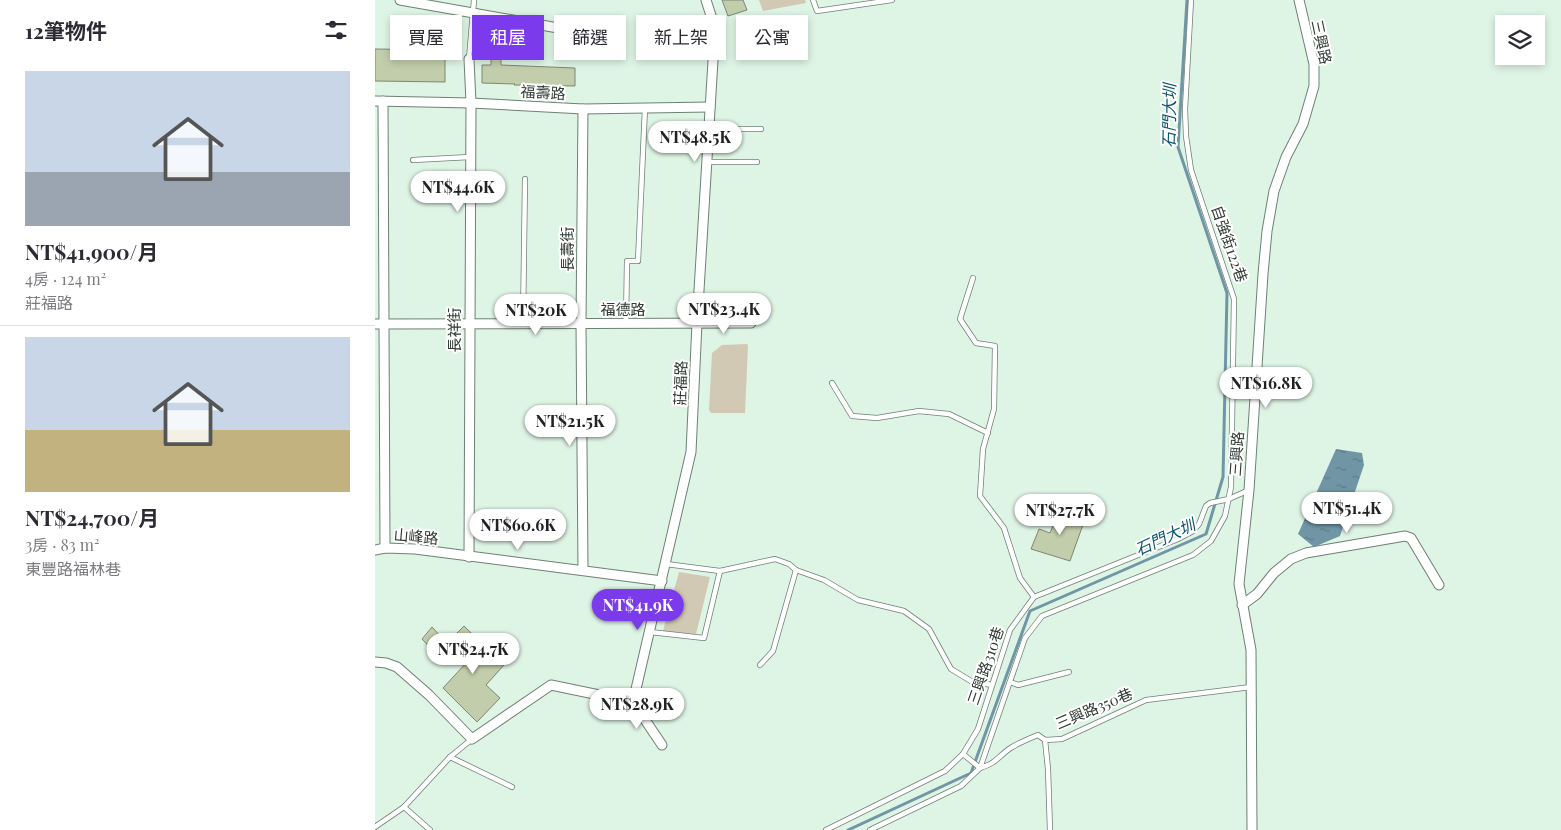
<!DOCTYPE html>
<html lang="zh-TW">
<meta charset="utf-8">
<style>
:root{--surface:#fff;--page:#f2f2f3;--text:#2b2b33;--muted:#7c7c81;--line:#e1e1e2;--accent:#7c3aed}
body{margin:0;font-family:"Playfair Display","Noto Sans TC",serif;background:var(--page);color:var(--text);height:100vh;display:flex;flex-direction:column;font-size:19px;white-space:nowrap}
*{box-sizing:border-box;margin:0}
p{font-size:16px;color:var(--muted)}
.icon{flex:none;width:28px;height:28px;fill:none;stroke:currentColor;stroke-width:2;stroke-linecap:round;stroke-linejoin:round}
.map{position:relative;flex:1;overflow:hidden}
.details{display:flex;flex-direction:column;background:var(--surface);width:375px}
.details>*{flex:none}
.banner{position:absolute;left:15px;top:15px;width:475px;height:45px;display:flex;gap:10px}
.tools{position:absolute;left:1120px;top:15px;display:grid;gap:10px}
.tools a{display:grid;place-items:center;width:50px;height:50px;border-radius:0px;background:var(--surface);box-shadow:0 2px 8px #0003;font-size:25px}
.price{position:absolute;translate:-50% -42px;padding:0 11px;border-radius:18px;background:#fff;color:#222;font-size:16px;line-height:32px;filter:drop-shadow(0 1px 2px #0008)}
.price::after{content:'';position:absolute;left:50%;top:30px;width:15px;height:11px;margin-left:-8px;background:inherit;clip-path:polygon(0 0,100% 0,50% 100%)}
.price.current{background:var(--accent);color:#fff}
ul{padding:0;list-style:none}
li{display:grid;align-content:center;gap:10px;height:265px;padding:0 25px}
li+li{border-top:1px solid var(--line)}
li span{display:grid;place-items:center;height:155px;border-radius:0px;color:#555}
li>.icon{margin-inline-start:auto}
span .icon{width:90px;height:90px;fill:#fffc;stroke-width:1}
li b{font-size:21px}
h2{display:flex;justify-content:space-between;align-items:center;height:60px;padding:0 25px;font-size:21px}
.tag{padding:0 18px;border-radius:0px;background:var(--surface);box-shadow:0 2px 8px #0003;font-size:18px;line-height:45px}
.tag.current{background:var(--accent);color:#fff}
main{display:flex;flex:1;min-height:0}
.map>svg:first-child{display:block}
.park{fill:#d2c9b4}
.water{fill:url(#water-ripples)}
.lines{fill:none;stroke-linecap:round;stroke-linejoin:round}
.stream{stroke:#7096a6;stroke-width:3}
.building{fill:#c2cdab;stroke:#7f8672}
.lane-casing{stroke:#6d8174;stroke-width:6}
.street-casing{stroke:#6d8174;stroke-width:11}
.lane{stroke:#fff;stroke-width:4.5}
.street{stroke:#fff;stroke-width:9}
.labels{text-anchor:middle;stroke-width:4;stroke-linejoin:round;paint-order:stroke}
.street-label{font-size:15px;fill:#313a34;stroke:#fff}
.water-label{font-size:16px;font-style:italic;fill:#0c5770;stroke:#fff}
</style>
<main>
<section class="details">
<h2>12筆物件<svg class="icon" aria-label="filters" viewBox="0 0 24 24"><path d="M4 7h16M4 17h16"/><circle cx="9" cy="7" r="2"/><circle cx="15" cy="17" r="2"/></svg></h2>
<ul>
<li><span style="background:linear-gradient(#c9d6e8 65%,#9aa5b1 0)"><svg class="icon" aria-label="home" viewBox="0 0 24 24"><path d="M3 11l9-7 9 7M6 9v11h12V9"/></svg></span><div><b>NT$41,900/月</b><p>4房 · 124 m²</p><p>莊福路</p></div></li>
<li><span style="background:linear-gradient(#c9d6e8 60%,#c2b280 0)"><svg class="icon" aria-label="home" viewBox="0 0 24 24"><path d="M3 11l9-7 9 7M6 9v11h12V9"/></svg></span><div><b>NT$24,700/月</b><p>3房 · 83 m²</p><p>東豐路福林巷</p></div></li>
</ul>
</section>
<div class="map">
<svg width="1186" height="830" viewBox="0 0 1186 830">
<defs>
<pattern id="water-ripples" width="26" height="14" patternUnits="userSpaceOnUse" patternTransform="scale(1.25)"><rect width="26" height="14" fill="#7096a6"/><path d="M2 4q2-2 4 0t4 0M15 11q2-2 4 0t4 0" fill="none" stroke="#5d7b88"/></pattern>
</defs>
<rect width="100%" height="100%" fill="#def4e5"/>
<g class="park">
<path d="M384,0H430L431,3L388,11Z"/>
<path d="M372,344L373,346L370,413H336L334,410L337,353L347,345Z"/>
<path d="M304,572L335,577L321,634L288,631Z"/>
</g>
<path class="water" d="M961,449L987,453L989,465L965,536L939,547L923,534Z"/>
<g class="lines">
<path class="stream" d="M473,830L596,773L655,611L831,534L848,477L852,293L803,147L812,0"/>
</g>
<g class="building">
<path d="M347,0H368L372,10L353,16Z"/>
<path d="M116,48L126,49V65L200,68V86L139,85L140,84L107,83V65H116Z"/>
<path d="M0,49L70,50V82L0,81Z"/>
<path d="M685,509L710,519L695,561L656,549L664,529L675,533Z"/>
<path d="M89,626L129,665L111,685L125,698L102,722L68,688L92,662L72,643Z"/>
<path d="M57,627L71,642L60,653L47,639Z"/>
</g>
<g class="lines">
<g class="lane-casing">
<g id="lane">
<path d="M438,0L442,11L517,0"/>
<path d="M94,59L99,0"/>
<path d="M334,129H386"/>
<path d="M38,160L95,157"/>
<path d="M332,162H382"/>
<path d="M598,278L585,319L601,343L620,346L619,409L608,449L605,496L629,528L645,578L659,597"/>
<path d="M148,323L150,179"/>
<path d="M251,323L252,261H263L270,108"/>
<path d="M457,383L477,416L502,418L544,411L574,414L613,433"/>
<path d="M291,564L345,571L400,559L414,564L421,570L449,580L483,600L529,611L554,629L576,669L596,681L617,685"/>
<path d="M275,632L329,638L345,571"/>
<path d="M385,665L398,651L421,570"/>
<path d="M635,682L643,685L694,672"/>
<path d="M670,740L673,769L675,830"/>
<path d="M588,754L605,768C621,763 621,759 634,749C643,743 653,739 663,735L670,740L687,739L771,700L876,687"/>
<path d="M75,757L137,787"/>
<path d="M29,807L55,830"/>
<path d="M0,827L29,807L75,757L97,739"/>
<path d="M451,830L570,771L588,754L603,729L635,630L659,597L803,539L818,531L824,524L831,506L835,503L854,499L874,490"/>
<path d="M495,830L586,786L605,768L650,638L667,616L818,555L836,541L850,516L856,487L859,299L816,170L811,136L810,109L816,0"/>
</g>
</g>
<g class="street-casing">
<g id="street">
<path d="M25,0L211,33L223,32"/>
<path d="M94,59L96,103L94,557"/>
<path d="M0,101L96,103L208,109L335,107"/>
<path d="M8,101L10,548"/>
<path d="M208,109L206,324L208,570"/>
<path d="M0,324L376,323"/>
<path d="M0,550L10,548L40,549L287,581"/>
<path d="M867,605L882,594L899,573L916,559L931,553L1030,536L1036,538L1064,585"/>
<path d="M0,662L11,663L22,667L54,695L97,739L176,685L258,702"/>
<path d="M258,702L316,452L322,323L340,28L331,0"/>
<path d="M258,702L287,745"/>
<path d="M877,830L876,650L864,584L874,490L888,274L892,231L899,191L911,157L928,124L939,86V64L924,0"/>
</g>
</g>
<use href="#lane" class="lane"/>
<use href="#street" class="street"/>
</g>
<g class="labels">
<g class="street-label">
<text transform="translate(946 42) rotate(78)" y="5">三興路</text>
<text transform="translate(168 93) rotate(3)" y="5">福壽路</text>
<text transform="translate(854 244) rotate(71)" y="5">自強街122巷</text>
<text transform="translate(193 249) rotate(-90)" y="5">長壽街</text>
<text x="248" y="315">福德路</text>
<text transform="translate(80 330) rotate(-90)" y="5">長祥街</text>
<text transform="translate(306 383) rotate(-88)" y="5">莊福路</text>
<text transform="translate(862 454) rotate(-86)" y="5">三興路</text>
<text transform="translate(41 537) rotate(5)" y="5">山峰路</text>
<text transform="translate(611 666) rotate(-71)" y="5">三興路310巷</text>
<text transform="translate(719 709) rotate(-23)" y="5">三興路350巷</text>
</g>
<g class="water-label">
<text transform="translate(794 116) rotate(-89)" y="6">石門大圳</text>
<text transform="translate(790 537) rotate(-25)" y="6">石門大圳</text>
</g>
</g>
</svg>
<div class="tools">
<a><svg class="icon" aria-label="layers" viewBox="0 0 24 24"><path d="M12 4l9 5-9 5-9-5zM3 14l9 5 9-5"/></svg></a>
</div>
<b class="price" style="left:320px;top:163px">NT$48.5K</b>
<b class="price" style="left:83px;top:213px">NT$44.6K</b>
<b class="price" style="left:349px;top:335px">NT$23.4K</b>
<b class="price" style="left:161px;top:336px">NT$20K</b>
<b class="price" style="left:891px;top:409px">NT$16.8K</b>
<b class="price" style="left:195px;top:447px">NT$21.5K</b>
<b class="price" style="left:972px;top:534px">NT$51.4K</b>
<b class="price" style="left:685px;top:536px">NT$27.7K</b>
<b class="price" style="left:143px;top:551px">NT$60.6K</b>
<b class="price current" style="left:263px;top:631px">NT$41.9K</b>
<b class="price" style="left:98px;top:675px">NT$24.7K</b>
<b class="price" style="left:262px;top:730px">NT$28.9K</b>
<div class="banner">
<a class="tag">買屋</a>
<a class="tag current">租屋</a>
<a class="tag">篩選</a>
<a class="tag">新上架</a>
<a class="tag">公寓</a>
</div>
</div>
</main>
